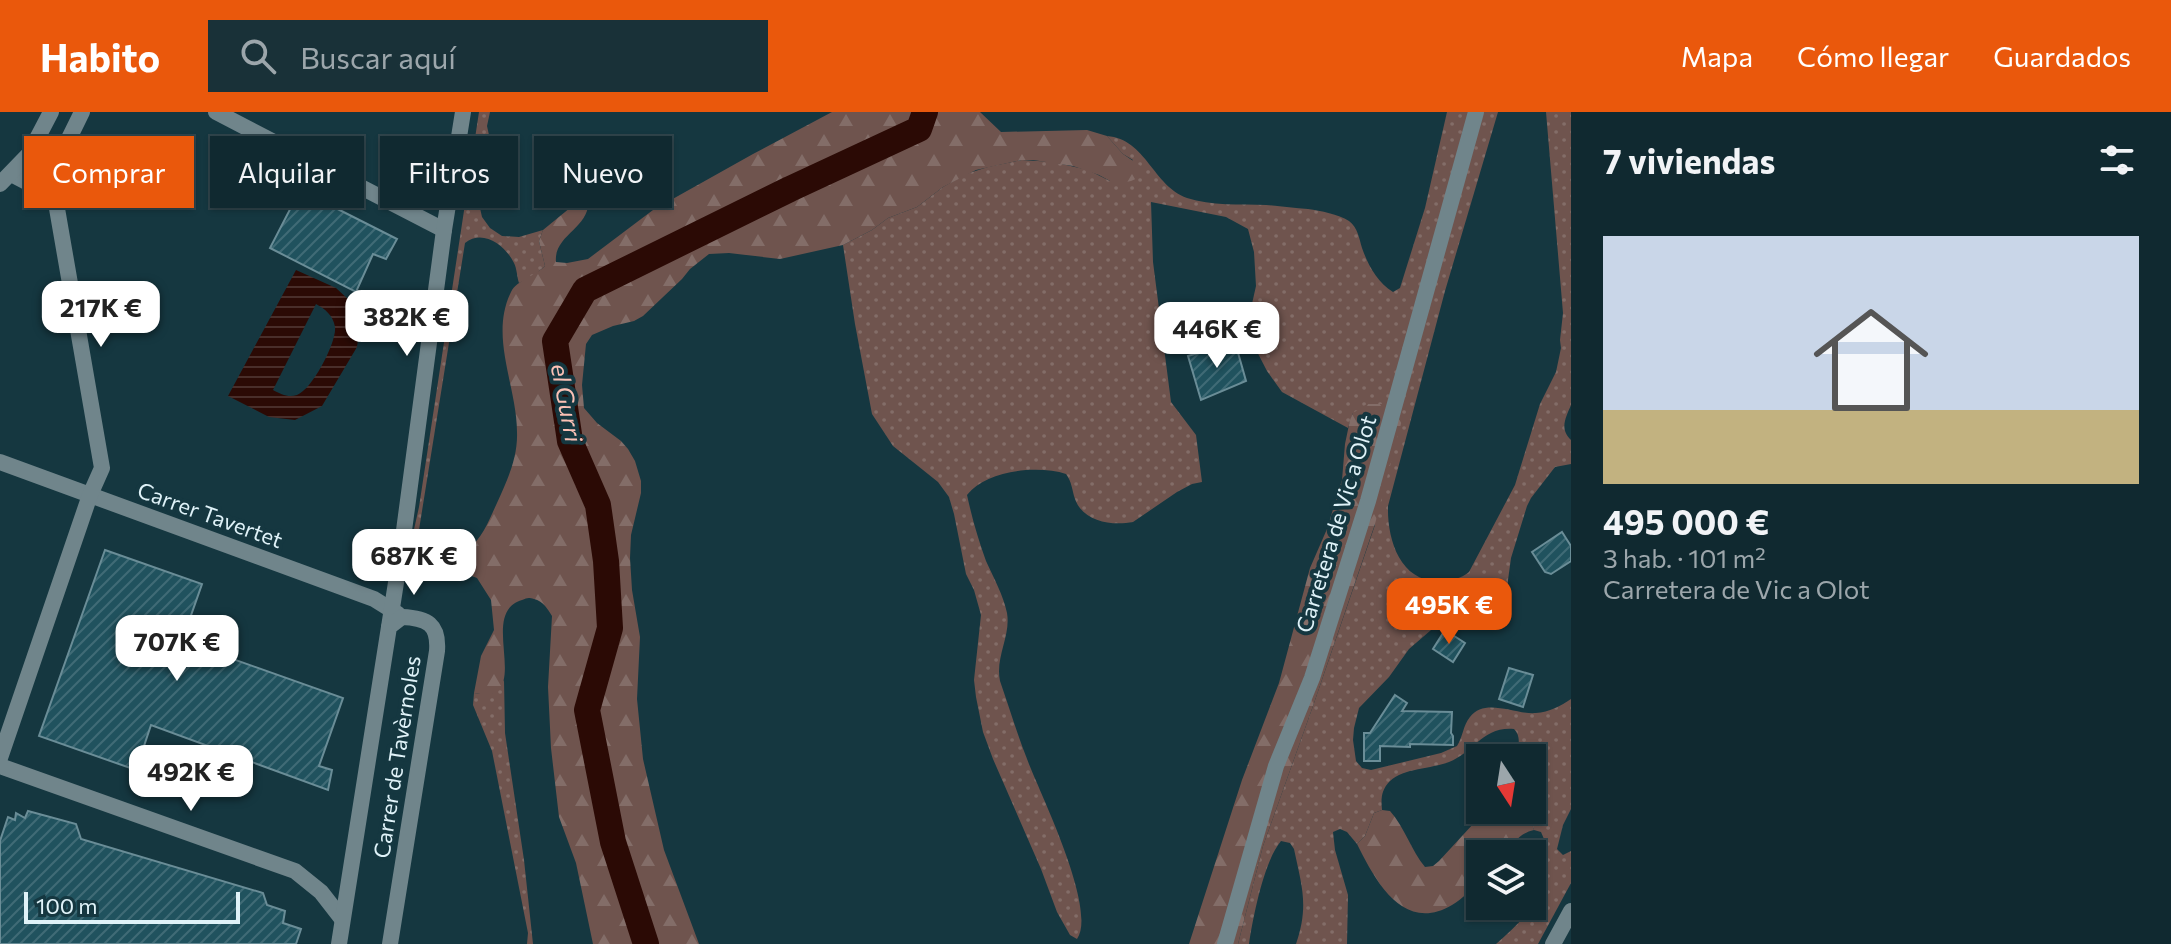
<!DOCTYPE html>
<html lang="es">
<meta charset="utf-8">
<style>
:root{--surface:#102930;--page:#193138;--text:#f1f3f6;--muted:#9ca6ab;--line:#30454c;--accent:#ea580c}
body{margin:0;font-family:Commissioner,sans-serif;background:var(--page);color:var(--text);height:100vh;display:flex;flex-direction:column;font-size:30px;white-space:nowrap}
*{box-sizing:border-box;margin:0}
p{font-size:26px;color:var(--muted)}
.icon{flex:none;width:44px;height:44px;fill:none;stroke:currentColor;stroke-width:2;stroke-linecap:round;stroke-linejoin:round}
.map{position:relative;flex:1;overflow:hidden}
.drawer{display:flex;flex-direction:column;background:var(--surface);width:600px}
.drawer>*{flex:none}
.top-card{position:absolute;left:24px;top:24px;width:760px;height:72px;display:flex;gap:16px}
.needle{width:52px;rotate:168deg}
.controls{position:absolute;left:1466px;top:632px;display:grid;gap:16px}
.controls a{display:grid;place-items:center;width:80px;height:80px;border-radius:0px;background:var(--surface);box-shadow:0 2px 6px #0004,0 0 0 2px var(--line);font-size:40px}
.scale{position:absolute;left:24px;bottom:20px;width:216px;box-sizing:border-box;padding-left:8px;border:4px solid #dff2f8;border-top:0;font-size:22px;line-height:28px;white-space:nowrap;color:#dff2f8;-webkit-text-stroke:6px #153740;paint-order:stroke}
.price{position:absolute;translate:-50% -68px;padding:0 18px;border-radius:16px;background:#fff;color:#222;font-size:26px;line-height:52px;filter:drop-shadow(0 2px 4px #0008)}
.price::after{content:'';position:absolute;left:50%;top:48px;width:24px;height:18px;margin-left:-12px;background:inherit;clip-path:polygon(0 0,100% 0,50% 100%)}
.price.on{background:var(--accent);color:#fff}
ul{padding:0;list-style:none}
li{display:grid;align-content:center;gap:16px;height:424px;padding:0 32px}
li+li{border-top:2px solid var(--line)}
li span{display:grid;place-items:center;height:248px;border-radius:0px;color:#555}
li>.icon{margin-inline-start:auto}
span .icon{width:144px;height:144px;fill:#fffc;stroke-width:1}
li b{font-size:34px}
h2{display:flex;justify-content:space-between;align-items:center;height:96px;padding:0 32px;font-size:34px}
.pill{padding:0 28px;border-radius:0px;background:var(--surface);box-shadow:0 2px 6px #0004,0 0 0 2px var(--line);font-size:28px;line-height:72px}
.pill.on{background:var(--accent);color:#fff}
header{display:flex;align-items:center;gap:48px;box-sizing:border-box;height:112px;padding:0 40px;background:var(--accent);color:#fff}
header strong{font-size:38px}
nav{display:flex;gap:44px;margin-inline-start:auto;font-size:28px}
.search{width:560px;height:72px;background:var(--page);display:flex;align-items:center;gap:20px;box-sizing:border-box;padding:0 28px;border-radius:0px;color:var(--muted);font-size:30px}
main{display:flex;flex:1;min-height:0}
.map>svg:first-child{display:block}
.green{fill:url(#green-dots)}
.forest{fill:url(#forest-firs)}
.water{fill:url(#water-rules);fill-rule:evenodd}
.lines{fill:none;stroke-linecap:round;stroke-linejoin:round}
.river{stroke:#2b0a05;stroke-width:26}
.building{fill:url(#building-hatch);stroke:#6a8d97;stroke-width:2}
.minor{stroke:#70858b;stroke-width:16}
.labels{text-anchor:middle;stroke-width:8;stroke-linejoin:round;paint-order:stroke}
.street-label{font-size:22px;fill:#dff2f8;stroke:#153740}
.water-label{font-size:24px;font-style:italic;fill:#fbc1b5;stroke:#153740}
</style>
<header>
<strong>Habito</strong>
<div class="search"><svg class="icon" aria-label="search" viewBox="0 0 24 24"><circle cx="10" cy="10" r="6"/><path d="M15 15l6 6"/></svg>Buscar aquí</div>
<nav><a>Mapa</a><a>Cómo llegar</a><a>Guardados</a></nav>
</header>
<main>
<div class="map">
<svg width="1571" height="832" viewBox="0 0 1571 832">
<defs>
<pattern id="green-dots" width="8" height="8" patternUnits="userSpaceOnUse" patternTransform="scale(2)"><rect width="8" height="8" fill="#6f544e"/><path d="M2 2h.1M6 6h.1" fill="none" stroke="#836d68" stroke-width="1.8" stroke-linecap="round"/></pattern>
<pattern id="forest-firs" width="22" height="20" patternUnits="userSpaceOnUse" patternTransform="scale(2)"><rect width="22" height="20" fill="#6f544e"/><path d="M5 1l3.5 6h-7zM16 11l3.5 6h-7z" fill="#836d68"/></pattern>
<pattern id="water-rules" width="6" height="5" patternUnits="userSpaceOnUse" patternTransform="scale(2)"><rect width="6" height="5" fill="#2b0a05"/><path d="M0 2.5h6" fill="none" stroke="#492e2a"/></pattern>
<pattern id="building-hatch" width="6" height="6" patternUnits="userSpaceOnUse" patternTransform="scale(2)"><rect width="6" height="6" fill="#20525e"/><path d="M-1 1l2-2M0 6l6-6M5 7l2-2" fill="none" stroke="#406b76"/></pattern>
</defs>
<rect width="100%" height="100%" fill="#153740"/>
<g class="green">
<path d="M479,0H490L487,14L494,46L483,74L480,96L482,105L490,116L502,124L519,125L543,118L539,129L545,154L532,165L519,171C517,165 517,157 514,151C506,134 483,116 465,131L418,424L413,422L419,395Z"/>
<path d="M1447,0H1498L1445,179L1388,394C1387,427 1400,470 1439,469C1451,468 1461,467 1469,460L1515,373L1540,292L1556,260L1561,236L1560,228L1563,201L1546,0H1571V293C1566,305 1559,317 1571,328V352L1555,355L1531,386L1527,394L1511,446L1508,468L1507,504L1460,493L1409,537L1389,565L1359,596L1354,616L1353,628L1356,649L1362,656L1371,658L1441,641L1457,634C1463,625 1463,613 1470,605C1485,585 1516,603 1536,601C1549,600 1561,594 1571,587V697L1563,713L1557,737L1563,743L1571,739V771L1538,832H1496C1509,821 1523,808 1532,794C1544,774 1552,741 1541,720L1534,718L1528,698H1532V646H1516C1518,636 1522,625 1514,617C1483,614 1473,641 1449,650C1431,657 1404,656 1390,669C1381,678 1381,687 1382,698L1374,701L1365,724L1357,732L1347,720L1340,717L1333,720L1335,738L1348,783L1347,832H1296C1309,794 1302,775 1294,737L1290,731L1281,729C1264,749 1253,805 1249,832H1238L1263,734L1313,594L1375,413L1353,301L1348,316L1282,280L1267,259L1252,230L1247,214L1256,174L1254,140L1248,117L1226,105L1151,90L1153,150L1171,290L1196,323L1202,370L1192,372L1177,380L1133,410C1112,414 1083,410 1075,387C1072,378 1072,370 1066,362C1038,353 986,358 967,383C972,406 978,427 986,449C994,467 1003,482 1007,501C1011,524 995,545 1000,569C1010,598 1019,628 1031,657C1044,689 1097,799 1077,827L1070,823L1057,800L1041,757L993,647L983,620L976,585L974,568L981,503L974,478L966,462L954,402L949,385L938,370L893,334L872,302L855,212L843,133L872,118L888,106L917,95L943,75L966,62L988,55L1022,48L1053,50L1088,58L1110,69L1133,48L1123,42L1107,24C1146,27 1153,74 1187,86C1211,94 1240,92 1266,93C1280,94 1294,96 1308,97C1321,99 1338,102 1349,109C1358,116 1359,126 1362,136C1368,153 1377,170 1393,180L1400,176L1425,96Z"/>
<path d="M504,568L505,621L524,748L533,832H527L528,821L492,639L473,593L474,581C492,583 495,584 504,568Z"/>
</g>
<g class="forest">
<path d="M832,0H980L1001,20L1087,18L1107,24L1123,42L1142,55L1140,65L1131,69L1121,71L1110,69L1099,63L1073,54L1033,48H1022L976,58L943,75L917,95L888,106L872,118L843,133L780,147L729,141L709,142L690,157L682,167L643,204L634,209L613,214L592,223L586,232L582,273L584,296L597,311L621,329L628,337L635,349L641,369V381L631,423L630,446L632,478L640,525L637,587L643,647L664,738L699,832H593L576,751L559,705L551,636L548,575L552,504C547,496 543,489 534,487C528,485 527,486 522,488C484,499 518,559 498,579C491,585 482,582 474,581L481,544L494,518L491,488L477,466L451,456L421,452L413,422L451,438H467C483,426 489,408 497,391C507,369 518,346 517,320C517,274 489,225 511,180C517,168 535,164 545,154L539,129L543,118L587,82C596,115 553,121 556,150L567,151L588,147L653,98L753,42Z"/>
<path d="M1367,292H1383L1403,304L1375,412L1313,594L1263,734L1238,832H1189L1242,668L1279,571L1310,456L1327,417L1342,368L1345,332L1350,308L1353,301Z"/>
<path d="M1382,698L1390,699C1405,716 1411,738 1425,755L1433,754L1439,749L1486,698H1528L1534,718C1520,721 1513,731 1505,742H1480V768C1471,777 1463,787 1452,793C1403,822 1375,768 1357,732L1365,724L1374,701Z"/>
</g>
<path class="water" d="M296,158L336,176L349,188L360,214L357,235L322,294L295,308L269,305L228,284ZM316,192C325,197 333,203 335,215C337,230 312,278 297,283C288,286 281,282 273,278Z"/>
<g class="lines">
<path class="river" d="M646,832L613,730L587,598L610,516L606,449L598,393L570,329L555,229L585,178L790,77L919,17L925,0"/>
</g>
<g class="building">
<path d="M300,78L397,127L386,147L373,142L356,180L270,136Z"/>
<path d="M1235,230L1246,269L1201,288L1188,244Z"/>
<path d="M1562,420L1571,434V449L1551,462L1545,460L1532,440Z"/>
<path d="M105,438L202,472L182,529L343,586L319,654L332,658L328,678L151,613L136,658L39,624Z"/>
<path d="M1445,518L1465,531L1453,550L1433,537Z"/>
<path d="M1509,556L1533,563L1523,595L1499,587Z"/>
<path d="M1395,583L1407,591L1402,599L1452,600L1451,621L1453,624V633L1410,632V635L1380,634V649H1364V621H1370Z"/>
<path d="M28,699L76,712L81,727L263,781L267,793L285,799L283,811L301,817L296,832H0V729L8,705L15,708L16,701L25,706Z"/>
</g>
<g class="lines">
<g class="minor">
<path d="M216,0L444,118"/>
<path d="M11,62L55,85"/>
<path d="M0,72L29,42L51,0"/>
<path d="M0,350L374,487L398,502"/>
<path d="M389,515L403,426L444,118L463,0"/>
<path d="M0,646L90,383L102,356L55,85V55L82,0"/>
<path d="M0,654L295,759L321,780L342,807"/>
<path d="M339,832L389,515L402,505C427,506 439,512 437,539L390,832"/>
<path d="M1225,832L1276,654L1312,566L1368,389L1476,0"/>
<path d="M1553,832L1571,799"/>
</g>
</g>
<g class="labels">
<g class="street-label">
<text transform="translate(210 403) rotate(20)" y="8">Carrer Tavertet</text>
<text transform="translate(1336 412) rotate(-73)" y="8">Carretera de Vic a Olot</text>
<text transform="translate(397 645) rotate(-81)" y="8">Carrer de Tavèrnoles</text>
</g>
<g class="water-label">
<text transform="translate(566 291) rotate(79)" y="8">el Gurri</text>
</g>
</g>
</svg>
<div class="controls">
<a><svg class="needle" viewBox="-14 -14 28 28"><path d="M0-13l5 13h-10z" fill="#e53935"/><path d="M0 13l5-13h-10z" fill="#9ca6ab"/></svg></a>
<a><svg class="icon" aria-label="layers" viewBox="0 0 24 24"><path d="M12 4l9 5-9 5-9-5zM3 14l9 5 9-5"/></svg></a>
</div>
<div class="scale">100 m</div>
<b class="price" style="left:101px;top:237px">217K €</b>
<b class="price" style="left:407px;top:246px">382K €</b>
<b class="price" style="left:1217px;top:258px">446K €</b>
<b class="price" style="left:414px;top:485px">687K €</b>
<b class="price on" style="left:1449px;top:534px">495K €</b>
<b class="price" style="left:177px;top:571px">707K €</b>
<b class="price" style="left:191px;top:701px">492K €</b>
<div class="top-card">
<a class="pill on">Comprar</a>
<a class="pill">Alquilar</a>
<a class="pill">Filtros</a>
<a class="pill">Nuevo</a>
</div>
</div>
<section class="drawer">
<h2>7 viviendas<svg class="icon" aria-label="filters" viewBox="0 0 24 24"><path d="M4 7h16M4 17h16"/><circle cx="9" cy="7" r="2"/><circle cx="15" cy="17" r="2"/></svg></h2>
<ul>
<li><span style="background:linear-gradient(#c9d6e8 70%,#c2b280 0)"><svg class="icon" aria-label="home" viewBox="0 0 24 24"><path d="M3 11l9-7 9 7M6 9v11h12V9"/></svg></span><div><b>495 000 €</b><p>3 hab. · 101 m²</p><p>Carretera de Vic a Olot</p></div></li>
</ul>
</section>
</main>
